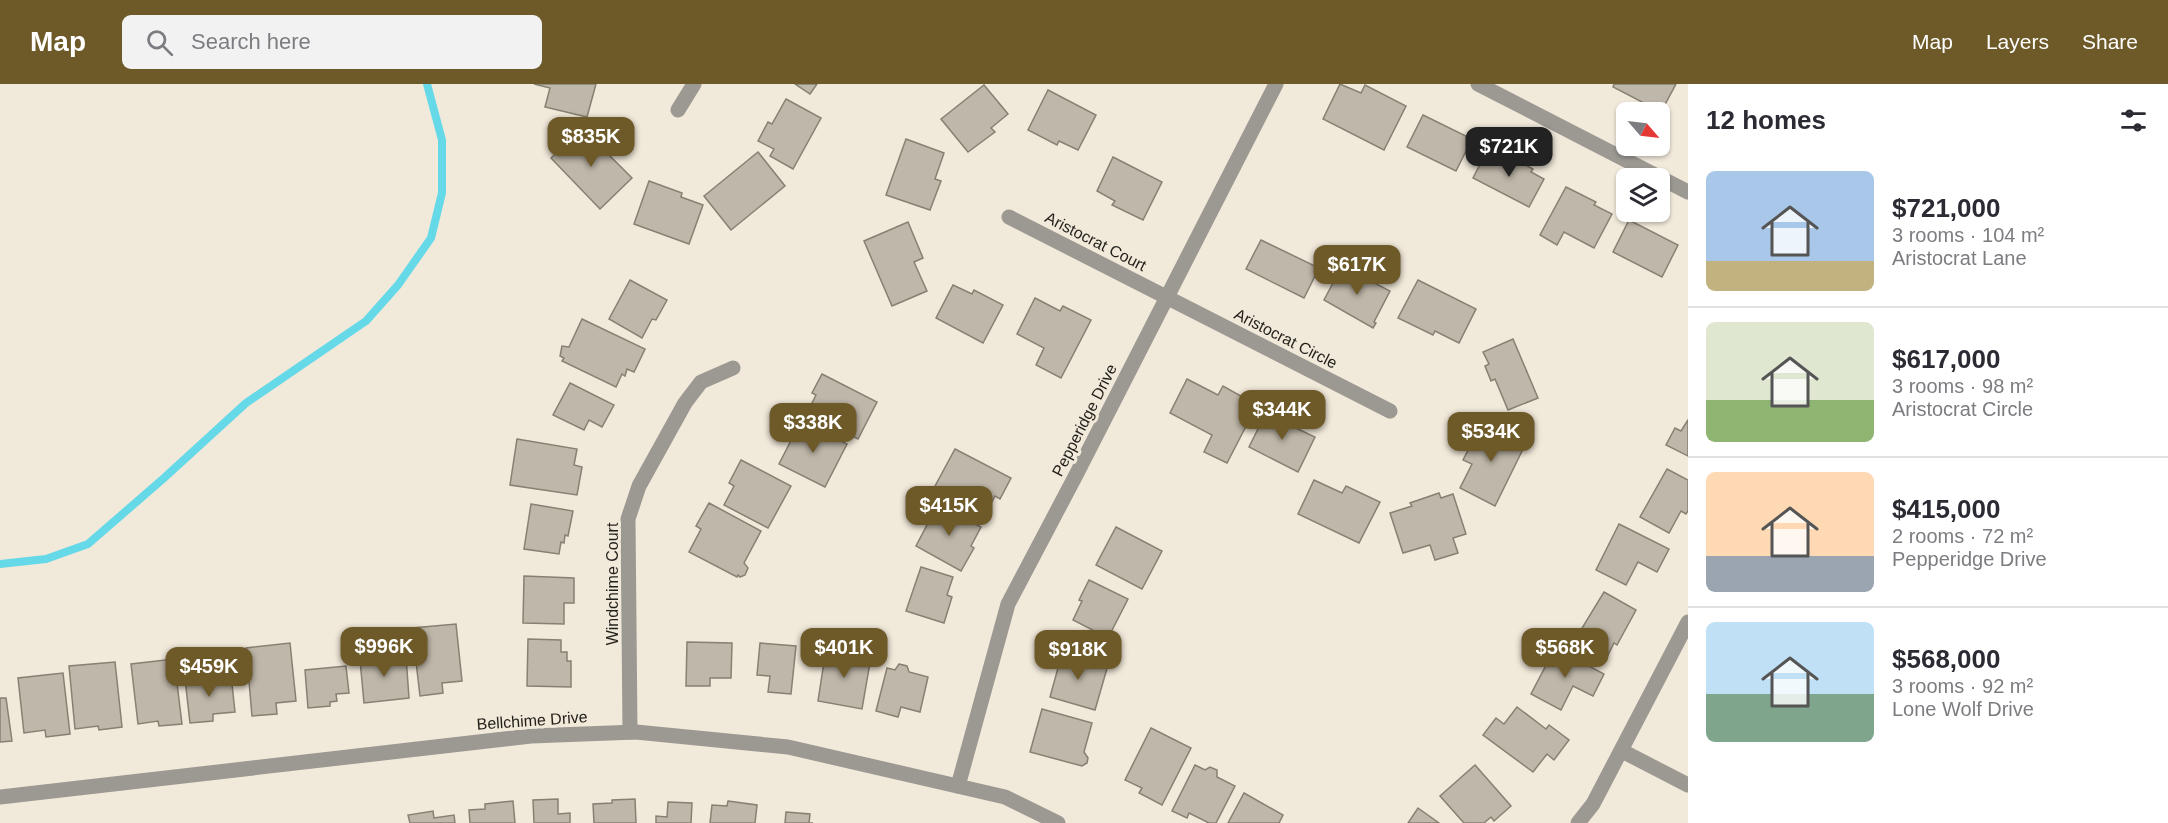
<!DOCTYPE html>
<meta charset="utf-8">
<style>
:root{--surface:#fff;--page:#f2f2f3;--text:#2b2b33;--muted:#7c7c81;--line:#e1e1e2;--accent:#6e5a29}
body{margin:0;font-family:Arial,sans-serif;background:var(--page);color:var(--text);height:100vh;display:flex;flex-direction:column;font-size:22px;white-space:nowrap}
*{box-sizing:border-box;margin:0}
p{font-size:20px;color:var(--muted)}
.icon{flex:none;width:33px;height:33px;fill:none;stroke:currentColor;stroke-width:2;stroke-linecap:round;stroke-linejoin:round}
.map{position:relative;flex:1;overflow:hidden}
.sheet{display:flex;flex-direction:column;background:var(--surface);width:480px}
.sheet>*{flex:none}
.needle{width:39px;rotate:118deg}
.controls{position:absolute;left:1616px;top:18px;display:grid;gap:12px}
.controls a{display:grid;place-items:center;width:54px;height:54px;border-radius:9px;background:var(--surface);box-shadow:0 2px 4px #0004;font-size:30px}
.price{position:absolute;translate:-50% -51px;padding:0 14px;border-radius:12px;background:var(--accent);color:#fff;font-size:20px;line-height:39px;filter:drop-shadow(0 2px 3px #0008)}
.price::after{content:'';position:absolute;left:50%;top:36px;width:18px;height:14px;margin-left:-9px;background:inherit;clip-path:polygon(0 0,100% 0,50% 100%)}
.price.selected{background:#222;color:#fff}
ul{padding:0;list-style:none}
li{display:flex;align-items:center;gap:18px;height:150px;padding:0 18px}
li+li{border-top:2px solid var(--line)}
li span{display:grid;place-items:center;flex:none;width:168px;height:120px;border-radius:9px;color:#555}
li>.icon{margin-inline-start:auto}
span .icon{width:72px;height:72px;fill:#fffc;stroke-width:1}
li b{font-size:26px}
h2{display:flex;justify-content:space-between;align-items:center;height:72px;padding:0 18px;font-size:26px}
header{display:flex;align-items:center;gap:36px;box-sizing:border-box;height:84px;padding:0 30px;background:var(--accent);color:#fff}
header strong{font-size:28px}
nav{display:flex;gap:33px;margin-inline-start:auto;font-size:21px}
.search{width:420px;height:54px;background:var(--page);display:flex;align-items:center;gap:15px;box-sizing:border-box;padding:0 21px;border-radius:9px;color:var(--muted);font-size:22px}
main{display:flex;flex:1;min-height:0}
.map>svg:first-child{display:block}
.lines{fill:none;stroke-linecap:round;stroke-linejoin:round}
.stream{stroke:#66d9e8;stroke-width:8}
.building{fill:#bfb7a9;stroke:#878173;stroke-width:1.5}
.minor{stroke:#9c9892;stroke-width:15}
.labels{text-anchor:middle;stroke-width:6;stroke-linejoin:round;paint-order:stroke}
.street-label{font-size:16px;fill:#211f19;stroke:#f1e9da}
</style>
<header>
<strong>Map</strong>
<div class="search"><svg class="icon" aria-label="search" viewBox="0 0 24 24"><circle cx="10" cy="10" r="6"/><path d="M15 15l6 6"/></svg>Search here</div>
<nav><a>Map</a><a>Layers</a><a>Share</a></nav>
</header>
<main>
<div class="map">
<svg width="1688" height="739" viewBox="0 0 1688 739">
<rect width="100%" height="100%" fill="#f1e9da"/>
<g class="lines">
<path class="stream" d="M0,480L46,475L88,460L164,394L246,319L366,237L398,201L431,154L442,109V56L427,0"/>
</g>
<g class="building">
<path d="M534,0H596L587,33L545,23L550,4Z"/>
<path d="M795,0H817L810,10Z"/>
<path d="M1340,0L1361,9L1365,1L1406,22L1384,66L1323,35Z"/>
<path d="M1614,0H1676L1661,28L1613,3Z"/>
<path d="M984,1L1008,30L991,44L995,48L968,68L941,35Z"/>
<path d="M1048,6L1096,31L1078,66L1059,57L1057,61L1028,46Z"/>
<path d="M786,15L821,34L793,85L770,72L774,65L758,57L768,38L772,40Z"/>
<path d="M1423,31L1472,55L1456,87L1407,63Z"/>
<path d="M582,44L632,94L600,125L551,74Z"/>
<path d="M906,55L944,69L935,95L941,97L930,126L886,111Z"/>
<path d="M1487,67L1505,76L1507,71L1533,85L1531,88L1544,95L1529,123L1473,94Z"/>
<path d="M758,68L785,102L731,146L704,112Z"/>
<path d="M1113,73L1162,98L1143,136L1112,121L1115,117L1097,107Z"/>
<path d="M649,97L682,109L681,113L703,121L689,160L634,140Z"/>
<path d="M1566,103L1596,118L1594,121L1612,130L1594,164L1564,148L1557,161L1540,151Z"/>
<path d="M1629,136L1678,161L1662,193L1613,168Z"/>
<path d="M908,138L923,174L914,178L927,207L892,222L864,157Z"/>
<path d="M1261,156L1319,184L1304,214L1246,185Z"/>
<path d="M1342,182L1390,207L1374,238L1376,239L1373,244L1324,216Z"/>
<path d="M630,196L667,216L656,236L652,235L642,254L609,235Z"/>
<path d="M1418,196L1476,225L1459,259L1435,247L1433,251L1398,234Z"/>
<path d="M953,201L972,210L974,206L1003,221L983,259L936,234Z"/>
<path d="M1035,214L1060,227L1063,222L1091,236L1061,294L1036,281L1044,264L1017,250Z"/>
<path d="M582,235L645,265L634,288L627,285L625,292L622,290L616,303L562,277L564,274L560,272L562,262L569,263Z"/>
<path d="M1513,255L1538,314L1508,326L1495,295L1491,297L1485,282L1489,280L1483,268Z"/>
<path d="M822,290L877,318L858,355L807,329L816,311L812,309Z"/>
<path d="M1187,295L1218,311L1223,302L1257,321L1227,379L1204,368L1212,351L1170,329Z"/>
<path d="M570,299L614,321L602,343L589,336L584,346L553,331Z"/>
<path d="M1268,325L1298,339L1296,344L1315,353L1298,388L1249,363Z"/>
<path d="M1688,336V372L1666,361L1675,344L1681,347Z"/>
<path d="M801,337L847,360L825,403L779,380Z"/>
<path d="M1483,337L1526,359L1495,422L1460,404L1472,380L1463,376Z"/>
<path d="M517,355L577,365L574,381L582,383L577,411L510,401Z"/>
<path d="M955,365L1011,394L1000,415L995,412L985,431L934,404Z"/>
<path d="M741,376L791,402L768,444L724,421L734,402L729,399Z"/>
<path d="M1667,385L1688,396V427L1686,430L1681,427L1669,449L1640,433Z"/>
<path d="M1314,396L1342,409L1346,402L1380,418L1359,459L1298,430Z"/>
<path d="M1439,409L1441,414L1453,410L1466,450L1453,454L1458,469L1435,476L1430,461L1403,469L1390,429L1412,422L1410,419Z"/>
<path d="M709,419L761,447L744,479L748,484L745,491L740,493L738,491L737,493L689,468L701,445L696,442Z"/>
<path d="M531,420L573,427L568,452L565,451L564,459L561,458L559,470L524,465Z"/>
<path d="M938,420L981,443L971,462L974,464L961,487L916,462Z"/>
<path d="M1619,440L1669,465L1657,488L1638,478L1626,501L1596,486Z"/>
<path d="M1116,443L1162,467L1142,505L1096,481Z"/>
<path d="M921,483L953,493L947,511L952,513L944,539L906,527Z"/>
<path d="M524,492L574,494V519H564V540L523,539Z"/>
<path d="M1089,496L1128,515L1108,554L1073,536L1082,517L1079,516Z"/>
<path d="M1604,508L1636,526L1617,561L1614,559L1608,571L1576,554Z"/>
<path d="M456,540L462,597L442,599L443,609L420,612L412,544Z"/>
<path d="M528,555L561,556V568H567V577H571V603L527,602Z"/>
<path d="M687,558L732,559L731,594H710V602H686Z"/>
<path d="M290,559L296,617L276,619L277,630L252,632L246,564Z"/>
<path d="M760,559L796,562L791,610L768,608L770,592L757,591Z"/>
<path d="M1555,564L1604,590L1593,612L1573,602L1561,626L1531,610Z"/>
<path d="M826,565L871,573L862,625L818,617Z"/>
<path d="M1059,568L1108,581L1095,626L1050,613L1058,584L1055,583Z"/>
<path d="M381,569L384,573L406,572L409,614L364,619L360,576L369,575L372,570Z"/>
<path d="M174,575L182,640L159,642L158,637L138,640L131,580Z"/>
<path d="M115,578L122,643L99,646L98,642L75,645L69,582Z"/>
<path d="M899,580L907,582L909,588L928,593L920,628L901,623L898,633L876,627L887,584L895,586Z"/>
<path d="M346,582L349,609L336,610L337,617L330,618V622L308,624L305,586Z"/>
<path d="M63,589L70,650L46,653L45,646L24,649L18,594Z"/>
<path d="M231,591L235,628L213,630V637L190,639L185,595Z"/>
<path d="M0,614H6L12,657L0,658Z"/>
<path d="M1517,623L1546,645L1549,641L1569,656L1554,676L1547,670L1533,688L1483,651L1496,634L1504,640Z"/>
<path d="M1042,625L1092,639L1084,668L1088,674L1087,679L1082,682L1030,668Z"/>
<path d="M1151,644L1191,664L1162,721L1139,709L1142,704L1125,696Z"/>
<path d="M1195,681L1205,686L1210,683L1217,686V693L1235,702L1216,739H1209L1189,729L1187,734L1172,727Z"/>
<path d="M1475,681L1511,722L1494,737L1491,733L1484,739H1464L1440,712Z"/>
<path d="M1244,709L1283,731L1279,739H1228Z"/>
<path d="M558,715V730L570,729V739H534L533,716Z"/>
<path d="M635,715L636,739H594L593,720L612,719V716Z"/>
<path d="M513,717L515,739H470L469,726L485,725V720Z"/>
<path d="M728,717L757,721L755,739H710L712,721L727,722Z"/>
<path d="M668,718L692,719L691,739H656V732L667,733Z"/>
<path d="M1418,724L1439,739H1408Z"/>
<path d="M433,727L434,734L454,731L455,739H410L408,731Z"/>
<path d="M786,728L810,730L809,739H813H785Z"/>
</g>
<g class="lines">
<g class="minor">
<path d="M1478,0L1688,108"/>
<path d="M678,26L694,0"/>
<path d="M1009,133L1390,327"/>
<path d="M630,648L628,435L639,402L685,319L701,298L733,284"/>
<path d="M1622,667L1688,701"/>
<path d="M958,702L1008,520L1076,391L1276,0"/>
<path d="M0,713L531,652L636,648L788,663L1005,713L1058,739"/>
<path d="M1578,739L1593,720L1688,538"/>
</g>
</g>
<g class="labels">
<g class="street-label">
<text transform="translate(1096 157) rotate(27)" y="6">Aristocrat Court</text>
<text transform="translate(1286 254) rotate(27)" y="6">Aristocrat Circle</text>
<text transform="translate(1084 336) rotate(-63)" y="6">Pepperidge Drive</text>
<text transform="translate(612 500) rotate(-90)" y="6">Windchime Court</text>
<text transform="translate(532 636) rotate(-4)" y="6">Bellchime Drive</text>
</g>
</g>
</svg>
<div class="controls">
<a><svg class="needle" viewBox="-14 -14 28 28"><path d="M0-13l5 13h-10z" fill="#e53935"/><path d="M0 13l5-13h-10z" fill="#7c7c81"/></svg></a>
<a><svg class="icon" aria-label="layers" viewBox="0 0 24 24"><path d="M12 4l9 5-9 5-9-5zM3 14l9 5 9-5"/></svg></a>
</div>
<b class="price" style="left:591px;top:84px">$835K</b>
<b class="price selected" style="left:1509px;top:94px">$721K</b>
<b class="price" style="left:1357px;top:212px">$617K</b>
<b class="price" style="left:1282px;top:357px">$344K</b>
<b class="price" style="left:813px;top:370px">$338K</b>
<b class="price" style="left:1491px;top:379px">$534K</b>
<b class="price" style="left:949px;top:453px">$415K</b>
<b class="price" style="left:384px;top:594px">$996K</b>
<b class="price" style="left:844px;top:595px">$401K</b>
<b class="price" style="left:1565px;top:595px">$568K</b>
<b class="price" style="left:1078px;top:597px">$918K</b>
<b class="price" style="left:209px;top:614px">$459K</b>
</div>
<section class="sheet">
<h2>12 homes<svg class="icon" aria-label="filters" viewBox="0 0 24 24"><path d="M4 7h16M4 17h16"/><circle cx="9" cy="7" r="2"/><circle cx="15" cy="17" r="2"/></svg></h2>
<ul>
<li><span style="background:linear-gradient(#a9c7e8 75%,#c2b280 0)"><svg class="icon" aria-label="home" viewBox="0 0 24 24"><path d="M3 11l9-7 9 7M6 9v11h12V9"/></svg></span><div><b>$721,000</b><p>3 rooms · 104 m²</p><p>Aristocrat Lane</p></div></li>
<li><span style="background:linear-gradient(#dfe7d0 65%,#8fb573 0)"><svg class="icon" aria-label="home" viewBox="0 0 24 24"><path d="M3 11l9-7 9 7M6 9v11h12V9"/></svg></span><div><b>$617,000</b><p>3 rooms · 98 m²</p><p>Aristocrat Circle</p></div></li>
<li><span style="background:linear-gradient(#ffd9b3 70%,#9aa5b1 0)"><svg class="icon" aria-label="home" viewBox="0 0 24 24"><path d="M3 11l9-7 9 7M6 9v11h12V9"/></svg></span><div><b>$415,000</b><p>2 rooms · 72 m²</p><p>Pepperidge Drive</p></div></li>
<li><span style="background:linear-gradient(#bfe0f5 60%,#7fa58c 0)"><svg class="icon" aria-label="home" viewBox="0 0 24 24"><path d="M3 11l9-7 9 7M6 9v11h12V9"/></svg></span><div><b>$568,000</b><p>3 rooms · 92 m²</p><p>Lone Wolf Drive</p></div></li>
</ul>
</section>
</main>
